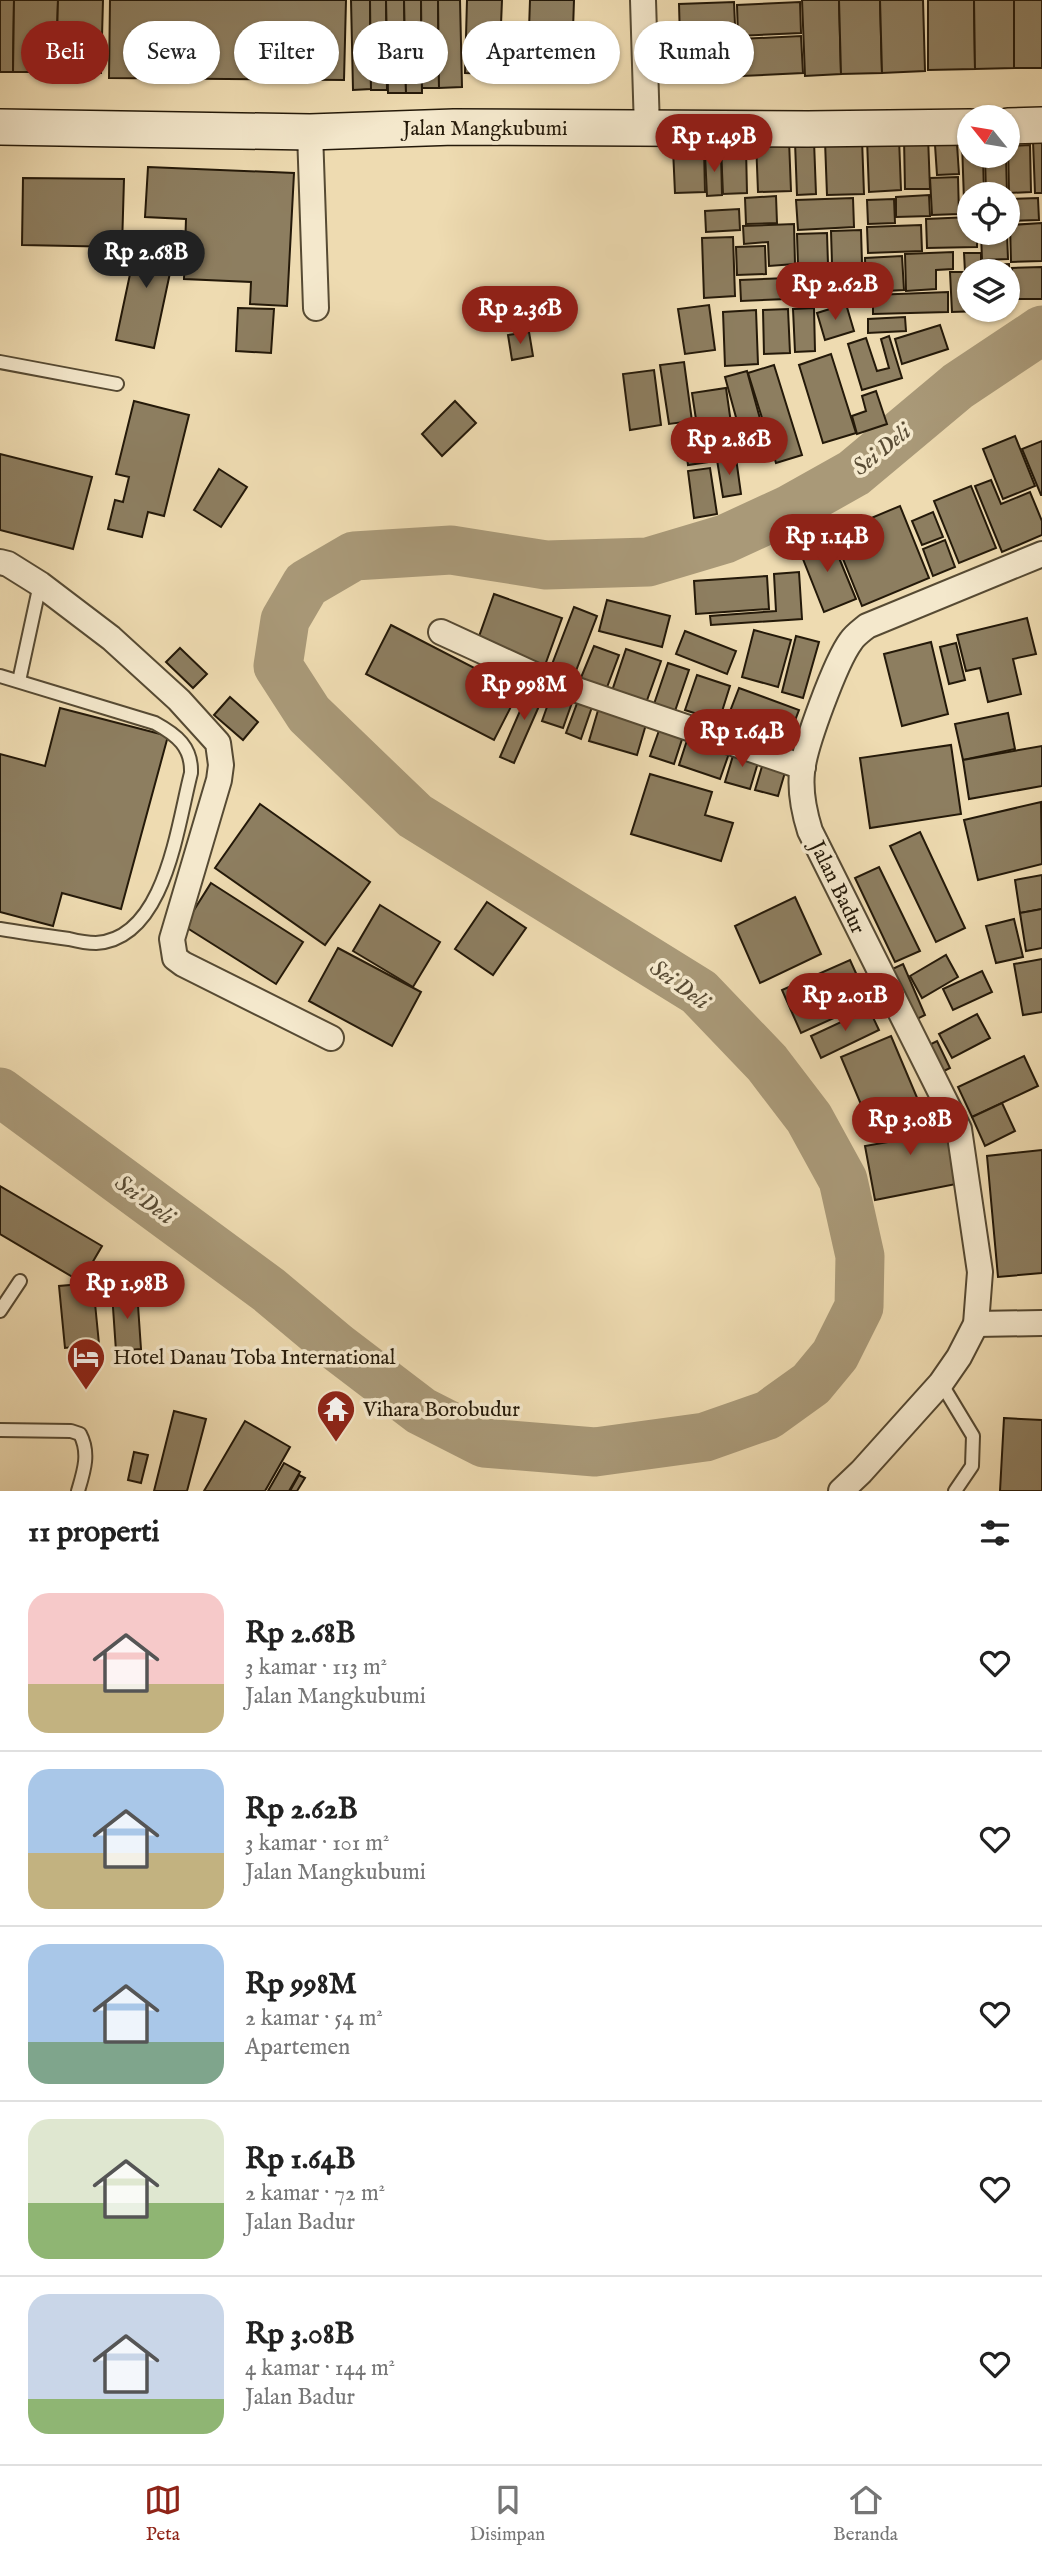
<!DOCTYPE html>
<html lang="id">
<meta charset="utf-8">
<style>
:root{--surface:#fff;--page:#f6f6f6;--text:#222;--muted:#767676;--line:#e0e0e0;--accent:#8f2418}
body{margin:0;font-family:"IM FELL English",serif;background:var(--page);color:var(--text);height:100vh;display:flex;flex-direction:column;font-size:26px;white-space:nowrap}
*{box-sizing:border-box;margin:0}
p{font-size:23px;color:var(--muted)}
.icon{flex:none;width:38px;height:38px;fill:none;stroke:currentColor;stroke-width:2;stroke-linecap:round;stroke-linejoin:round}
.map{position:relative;height:1491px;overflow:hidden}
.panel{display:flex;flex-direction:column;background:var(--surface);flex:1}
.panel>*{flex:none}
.guide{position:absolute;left:21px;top:21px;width:1001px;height:63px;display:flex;gap:14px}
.needle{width:46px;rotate:300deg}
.buttons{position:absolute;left:957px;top:105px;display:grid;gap:14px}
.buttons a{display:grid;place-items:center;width:63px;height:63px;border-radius:50%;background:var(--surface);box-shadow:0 2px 5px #0004;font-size:35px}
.price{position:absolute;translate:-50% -60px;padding:0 16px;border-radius:24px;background:var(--accent);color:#fff;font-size:23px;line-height:46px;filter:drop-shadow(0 2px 4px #0008)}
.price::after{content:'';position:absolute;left:50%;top:42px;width:21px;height:16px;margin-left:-10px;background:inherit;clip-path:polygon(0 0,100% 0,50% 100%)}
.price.selected{background:#222;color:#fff}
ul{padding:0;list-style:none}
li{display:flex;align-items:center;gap:21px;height:175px;padding:0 28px}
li+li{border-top:2px solid var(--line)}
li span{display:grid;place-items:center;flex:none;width:196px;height:140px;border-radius:21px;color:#555}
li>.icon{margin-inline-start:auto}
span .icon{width:84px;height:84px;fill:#fffc;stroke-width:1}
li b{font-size:30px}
h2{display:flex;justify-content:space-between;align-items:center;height:84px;padding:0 28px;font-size:30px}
.chip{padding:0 24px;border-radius:32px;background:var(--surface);box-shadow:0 2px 5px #0004;font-size:24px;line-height:63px}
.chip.selected{background:var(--accent);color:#fff}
.tab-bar{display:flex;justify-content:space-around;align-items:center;height:98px;border-top:2px solid var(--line);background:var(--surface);font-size:19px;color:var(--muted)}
.tab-bar a{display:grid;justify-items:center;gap:4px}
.tab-bar .selected{color:var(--accent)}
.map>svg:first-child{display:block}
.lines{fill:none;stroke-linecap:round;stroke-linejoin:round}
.river{stroke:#a99978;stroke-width:49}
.building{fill:#8d7e60;stroke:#241909;stroke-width:2}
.lane-casing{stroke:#564a33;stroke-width:16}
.street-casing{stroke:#564a33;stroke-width:28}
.secondary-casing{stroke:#241909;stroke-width:38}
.lane{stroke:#f4e8cc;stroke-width:12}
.street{stroke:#f4e8cc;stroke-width:24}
.secondary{stroke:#f4e8cc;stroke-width:35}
.labels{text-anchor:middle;stroke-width:7;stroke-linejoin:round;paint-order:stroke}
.street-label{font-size:21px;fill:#241909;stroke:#f4e8cc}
.poi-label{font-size:21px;fill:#241909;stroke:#f4e8cc;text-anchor:start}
.water-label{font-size:23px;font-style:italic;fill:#594c35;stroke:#f4e8cc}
</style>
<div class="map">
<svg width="1042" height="1491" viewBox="0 0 1042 1491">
<rect width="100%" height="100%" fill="#eedbb1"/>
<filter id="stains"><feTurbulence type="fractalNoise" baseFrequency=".00286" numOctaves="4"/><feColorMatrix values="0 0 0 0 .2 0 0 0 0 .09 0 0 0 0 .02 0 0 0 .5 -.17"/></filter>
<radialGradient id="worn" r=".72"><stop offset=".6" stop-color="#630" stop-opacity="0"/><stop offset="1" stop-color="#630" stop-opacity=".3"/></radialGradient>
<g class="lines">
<path class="river" d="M0,1092L269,1290L337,1347L421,1411L484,1443L595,1452L705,1437L768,1415L811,1384L835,1355L859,1307L860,1256L843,1180L809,1118L767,1063L699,992L415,816L309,714L278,666L285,620L306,584L354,556L451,550L546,565L648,562L725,539L788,510L854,473L958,386L1042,330"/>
</g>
<g class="building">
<path d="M0,0H14L13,72H0Z"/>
<path d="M14,0H58L56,72H13Z"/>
<path d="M58,0H103L101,73L56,72Z"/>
<path d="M110,0H346L344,80L109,78Z"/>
<path d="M351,0H370L371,89L353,90Z"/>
<path d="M370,0H386L387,90H371Z"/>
<path d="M386,0H404L406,93H388Z"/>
<path d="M404,0H421L422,93H406Z"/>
<path d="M421,0H438L439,88H422Z"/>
<path d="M438,0H460L462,87L439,88Z"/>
<path d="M467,0H502L499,74L465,73Z"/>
<path d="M530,0H574L572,60L528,59Z"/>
<path d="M802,0H839L841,74L805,76Z"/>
<path d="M839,0H880L882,73L841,74Z"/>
<path d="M880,0H923L925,71L882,73Z"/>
<path d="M928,0H974L975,69L928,70Z"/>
<path d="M974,0H1014V68L975,69Z"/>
<rect x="1014" y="0" width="28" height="68"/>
<path d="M734,2L737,71L681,74L679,4Z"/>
<path d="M800,2L801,33L738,36L737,5Z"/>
<path d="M801,36L803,73L742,76L740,39Z"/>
<path d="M928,136L930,189H905L904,138Z"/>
<path d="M899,138L901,190L869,192L867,139Z"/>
<path d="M862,139L864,194L827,195L825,141Z"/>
<path d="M789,140L791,191L758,192L756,141Z"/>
<path d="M1042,140V193H1035L1033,141Z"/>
<path d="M814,141L816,194L797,195L795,142Z"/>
<path d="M962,143H970V156H983L984,194H970V201H964Z"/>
<path d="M957,144L959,174L937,175L935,145Z"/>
<path d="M1030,145L1031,192L1009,193L1008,146Z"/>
<path d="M704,148L705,192L675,193L673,149Z"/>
<path d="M746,148L747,193L723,194L721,149Z"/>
<path d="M721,153L722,195L707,196L705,154Z"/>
<path d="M985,156H1006L1007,194H986Z"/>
<path d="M148,167L294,173L287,306L250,304L251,282L184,279L186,219L145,217Z"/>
<path d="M958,177L959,214L932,215L930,178Z"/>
<path d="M23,178L124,179L122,247L22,245Z"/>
<path d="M929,195L930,216L896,217V197Z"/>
<path d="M776,196L777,223L746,224L745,198Z"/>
<path d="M853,198L854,227L798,230L796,200Z"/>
<path d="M1038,198L1039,220L1011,221L1010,199Z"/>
<path d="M894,199L895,223L868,224L867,200Z"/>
<path d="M739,209L740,230L706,232L705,211Z"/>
<path d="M970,217V233H977V247L927,248L926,219Z"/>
<path d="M1042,223V261L1011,262L1010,225Z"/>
<path d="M794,224L795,264L769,266L768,242L744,244L743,226Z"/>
<path d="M921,225L922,251L868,253L867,227Z"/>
<path d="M861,230L863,296L833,297L831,231Z"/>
<path d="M139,232L177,240L154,348L116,340Z"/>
<path d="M827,233L829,295L799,297L797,234Z"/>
<path d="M981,233H1007L1008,259L982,260Z"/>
<path d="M733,237L735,296L704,298L702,238Z"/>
<path d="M765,246L766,274L737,275L736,247Z"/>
<path d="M953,252V269L936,270V289L906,291L905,254Z"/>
<path d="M964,253H981V271H970V310L983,311L952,312L950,272H965Z"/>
<path d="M902,256L904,290L866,292L865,258Z"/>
<path d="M1009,264L1010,299H1008V271H987V265Z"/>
<path d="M1042,267V299H1013L1012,268Z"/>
<path d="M787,278V299L741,301L740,280Z"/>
<path d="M948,292V312L873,314V295Z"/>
<path d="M846,304L854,331L825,340L817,313Z"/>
<path d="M709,305L715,350L685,354L678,309Z"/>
<path d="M238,308L274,309L271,353L236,351Z"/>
<path d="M814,308L815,351L795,352L793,309Z"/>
<path d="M788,309L790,353L764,354L763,310Z"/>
<path d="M756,310L758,364L725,366L723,312Z"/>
<path d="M905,317L906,331L868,333V319Z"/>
<path d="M940,325L948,349L902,364L895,339Z"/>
<path d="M529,332L533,356L512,360L508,335Z"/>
<path d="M889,336L902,378L862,390L848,344L866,338L877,371L889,368L881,339Z"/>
<path d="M831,354L856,433L823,443L799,365Z"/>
<path d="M684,362L692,421L669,424L660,365Z"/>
<path d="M774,365L802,455L776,463L748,373Z"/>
<path d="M654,370L661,425L630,430L623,374Z"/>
<path d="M747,371L762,426L740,432L725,377Z"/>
<path d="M726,388L736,458L688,465L683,428L697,426L692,393Z"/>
<path d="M876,391L887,424L857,434L852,416L866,411L862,396Z"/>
<path d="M134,401L189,415L164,516L148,512L142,537L108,529L115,500L123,502L129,477L116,474Z"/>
<path d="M455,401L476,423L442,456L422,434Z"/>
<path d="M1015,436L1035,486L1003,499L983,449Z"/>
<path d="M1042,441V495H1041L1022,449Z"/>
<path d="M0,454L92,477L73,549L0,530Z"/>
<path d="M736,458L741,494L723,497L717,460Z"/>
<path d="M710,468L717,514L694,518L688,471Z"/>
<path d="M219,469L247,487L221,527L194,510Z"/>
<path d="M991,480L1001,504L1030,492L1042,521V535L1002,552L975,486Z"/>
<path d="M971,486L996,548L959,563L934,501Z"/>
<path d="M900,506L929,578L862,606L833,534Z"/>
<path d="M933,512L943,537L922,545L912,521Z"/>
<path d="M830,536L856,599L824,612L799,549Z"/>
<path d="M945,540L955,567L933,576L923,549Z"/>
<path d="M799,572L802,619L711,625L710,616L776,611L774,574Z"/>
<path d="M767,576L769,609L696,614L694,581Z"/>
<path d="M494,594L562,618L544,668L476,645Z"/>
<path d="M607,600L670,616L662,647L599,631Z"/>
<path d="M574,607L597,616L574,676L551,667Z"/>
<path d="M1027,618L1036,654L1013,659L1021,694L988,702L980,668L966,671L957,635Z"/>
<path d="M391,625L519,691L494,740L366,674Z"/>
<path d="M754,630L791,640L778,687L742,677Z"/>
<path d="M685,631L736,651L727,674L676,654Z"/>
<path d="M796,636L819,642L803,698L782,692Z"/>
<path d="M931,642L948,714L902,726L884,654Z"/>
<path d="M956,643L965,680L949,684L940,647Z"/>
<path d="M594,646L619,655L606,690L580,680Z"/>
<path d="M180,648L207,674L193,688L166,662Z"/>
<path d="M626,649L661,661L646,703L612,691Z"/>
<path d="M668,663L689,670L675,711L654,704Z"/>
<path d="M697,675L730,686L719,721L685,710Z"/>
<path d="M533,681L547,688L514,763L500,757Z"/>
<path d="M739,688L799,710L784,749L724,727Z"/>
<path d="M553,690L574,697L563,728L542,721Z"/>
<path d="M230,697L258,722L243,740L214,715Z"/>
<path d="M579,698L593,704L581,739L566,733Z"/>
<path d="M599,707L647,721L637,755L589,741Z"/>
<path d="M60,708L168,736L121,909L62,893L53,926L0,912V754L45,766Z"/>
<path d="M1008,713L1015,749L963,760L955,724Z"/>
<path d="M662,722L685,730L674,764L650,756Z"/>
<path d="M690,731L732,745L720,779L679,765Z"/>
<path d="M951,745L961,814L870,828L860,758Z"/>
<path d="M1042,746V786L969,799L963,760Z"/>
<path d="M735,749L760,756L750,789L725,782Z"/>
<path d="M763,763L786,769L778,796L755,790Z"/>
<path d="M650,774L712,792L705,815L733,823L721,861L631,834Z"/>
<path d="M1041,802L1042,864L978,880L964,820Z"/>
<path d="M260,804L370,882L325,945L215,868Z"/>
<path d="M920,832L965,928L936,942L890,846Z"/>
<path d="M879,867L920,951L895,962L855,878Z"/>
<path d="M1042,875V909L1020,913L1015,880Z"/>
<path d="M211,883L303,942L276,984L184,926Z"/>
<path d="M795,897L821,954L760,983L735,926Z"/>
<path d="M487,902L526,928L493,975L455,949Z"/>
<path d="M380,905L440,942L413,987L353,951Z"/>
<path d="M1042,909V948L1026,951L1020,913Z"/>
<path d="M1014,919L1023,957L996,963L986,926Z"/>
<path d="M338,948L421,992L392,1046L309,1001Z"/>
<path d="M946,955L958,977L922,998L910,976Z"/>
<path d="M1042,959V1012L1023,1015L1014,964Z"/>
<path d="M850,960L869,1002L801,1033L782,990Z"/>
<path d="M903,964L925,1015L909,1023L886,972Z"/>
<path d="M982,971L992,992L953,1010L943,989Z"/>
<path d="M869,1009L879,1030L821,1058L811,1036Z"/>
<path d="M977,1014L990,1038L952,1058L939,1034Z"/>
<path d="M891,1036L918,1100L868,1121L841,1057Z"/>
<path d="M937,1041L950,1068L934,1076L921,1049Z"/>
<path d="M1024,1056L1038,1086L972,1117L958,1087Z"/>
<path d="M1002,1103L1015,1131L985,1146L972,1117Z"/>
<path d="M924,1104L937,1133L947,1131L956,1184L875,1200L865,1146L888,1142L880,1126Z"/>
<path d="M1042,1150V1273L998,1277L987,1156Z"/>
<path d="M0,1186L102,1246L81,1282L0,1234Z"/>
<path d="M93,1283L99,1344L65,1348L59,1286Z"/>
<path d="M137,1291L141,1349L116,1351L112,1293Z"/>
<path d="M174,1411L206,1419L187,1491H154Z"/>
<path d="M1004,1418L1042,1420V1491H1000Z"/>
<path d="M245,1421L290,1447L265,1491H204Z"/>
<path d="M134,1452L148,1455L141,1483L128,1480Z"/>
<path d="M284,1463L300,1472L289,1491H268Z"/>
<path d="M299,1475L305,1478L297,1491H290Z"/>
</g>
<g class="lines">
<g class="lane-casing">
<g id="lane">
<path d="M0,362L117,384"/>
<path d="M0,676L155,723C177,735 192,747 191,773C177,827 165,939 96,943C87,943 77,941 69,939C46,936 23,933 0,929"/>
<path d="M19,681L40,584"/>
<path d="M0,1311L20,1281"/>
<path d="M941,1383L973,1436L972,1466L955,1491"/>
<path d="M0,1430L71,1431L80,1434C90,1453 84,1471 78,1491"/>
</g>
</g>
<g class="street-casing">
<g id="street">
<path d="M643,0L647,129"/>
<path d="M310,132L316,308"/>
<path d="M0,562L8,564L40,584L111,638L179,700L218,743L221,765L219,780L172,939L175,958L183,964L331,1038"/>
<path d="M441,632L539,677L803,767"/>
<path d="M976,1324L1042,1323"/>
<path d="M841,1491L861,1472L941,1383L959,1357L976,1324L980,1272L959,1129L810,831C804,812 800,792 802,772C804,747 836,661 851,641C855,635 861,631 867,626L1042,554"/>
</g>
</g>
<g class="secondary-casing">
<g id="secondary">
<path d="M1008,126L1042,125"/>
<path d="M0,127L310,132L454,127L808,129L970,127"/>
</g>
</g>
<use href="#lane" class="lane"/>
<use href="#street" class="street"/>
<use href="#secondary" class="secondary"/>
</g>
<defs>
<g id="hotel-pin" transform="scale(2.0125)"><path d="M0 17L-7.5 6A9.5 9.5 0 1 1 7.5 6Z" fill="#8f2418" stroke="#f4e8cc"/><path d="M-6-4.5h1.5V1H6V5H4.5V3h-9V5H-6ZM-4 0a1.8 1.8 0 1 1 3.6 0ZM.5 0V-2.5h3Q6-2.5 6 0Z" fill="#fff"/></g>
<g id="temple-pin" transform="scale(2.0125)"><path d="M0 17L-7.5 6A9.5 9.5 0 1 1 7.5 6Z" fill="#8f2418" stroke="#f4e8cc"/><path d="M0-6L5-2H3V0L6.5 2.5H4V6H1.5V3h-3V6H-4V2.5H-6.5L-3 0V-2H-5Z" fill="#fff"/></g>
</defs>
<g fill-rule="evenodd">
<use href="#hotel-pin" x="86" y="1357"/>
<use href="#temple-pin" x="336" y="1409"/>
</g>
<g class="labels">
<g class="street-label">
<text x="485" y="135">Jalan Mangkubumi</text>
<text transform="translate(838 887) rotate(64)" y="7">Jalan Badur</text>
</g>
<g class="poi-label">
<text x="113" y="1364">Hotel Danau Toba International</text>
<text x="363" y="1416">Vihara Borobudur</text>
</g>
<g class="water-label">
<text transform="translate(881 449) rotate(-39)" y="8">Sei Deli</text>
<text transform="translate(680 984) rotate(36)" y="8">Sei Deli</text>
<text transform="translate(145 1199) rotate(36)" y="8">Sei Deli</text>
</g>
</g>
<rect width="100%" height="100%" filter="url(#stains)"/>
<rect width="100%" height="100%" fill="url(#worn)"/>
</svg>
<div class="buttons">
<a><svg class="needle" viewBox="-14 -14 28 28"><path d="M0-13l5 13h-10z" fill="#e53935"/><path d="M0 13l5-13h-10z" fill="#767676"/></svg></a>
<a><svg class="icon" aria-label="locate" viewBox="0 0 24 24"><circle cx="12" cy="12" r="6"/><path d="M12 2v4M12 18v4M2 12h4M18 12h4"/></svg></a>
<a><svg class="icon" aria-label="layers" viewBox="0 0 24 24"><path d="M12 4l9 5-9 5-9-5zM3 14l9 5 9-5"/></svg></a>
</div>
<b class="price" style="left:714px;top:174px">Rp 1.49B</b>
<b class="price selected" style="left:146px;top:290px">Rp 2.68B</b>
<b class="price" style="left:835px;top:322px">Rp 2.62B</b>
<b class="price" style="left:520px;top:346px">Rp 2.36B</b>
<b class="price" style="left:729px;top:477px">Rp 2.86B</b>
<b class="price" style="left:827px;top:574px">Rp 1.14B</b>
<b class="price" style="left:524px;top:722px">Rp 998M</b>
<b class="price" style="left:742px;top:769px">Rp 1.64B</b>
<b class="price" style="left:845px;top:1033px">Rp 2.01B</b>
<b class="price" style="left:910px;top:1157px">Rp 3.08B</b>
<b class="price" style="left:127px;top:1321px">Rp 1.98B</b>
<div class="guide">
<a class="chip selected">Beli</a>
<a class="chip">Sewa</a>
<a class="chip">Filter</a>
<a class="chip">Baru</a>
<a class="chip">Apartemen</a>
<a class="chip">Rumah</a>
</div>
</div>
<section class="panel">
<h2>11 properti<svg class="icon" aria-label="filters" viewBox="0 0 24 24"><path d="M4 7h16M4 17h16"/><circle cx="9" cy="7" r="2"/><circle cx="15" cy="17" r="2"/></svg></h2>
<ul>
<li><span style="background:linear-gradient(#f6c9c9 65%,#c2b280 0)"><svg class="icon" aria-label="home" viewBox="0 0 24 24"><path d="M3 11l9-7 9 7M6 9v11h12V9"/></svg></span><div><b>Rp 2.68B</b><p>3 kamar · 113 m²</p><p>Jalan Mangkubumi</p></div><svg class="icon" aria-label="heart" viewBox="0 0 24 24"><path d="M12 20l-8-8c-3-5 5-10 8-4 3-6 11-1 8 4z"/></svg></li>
<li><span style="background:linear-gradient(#a9c7e8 60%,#c2b280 0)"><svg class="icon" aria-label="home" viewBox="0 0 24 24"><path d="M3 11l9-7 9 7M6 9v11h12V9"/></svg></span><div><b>Rp 2.62B</b><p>3 kamar · 101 m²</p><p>Jalan Mangkubumi</p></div><svg class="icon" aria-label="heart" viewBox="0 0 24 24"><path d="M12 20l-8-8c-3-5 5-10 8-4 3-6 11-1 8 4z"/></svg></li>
<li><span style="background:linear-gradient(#a9c7e8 70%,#7fa58c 0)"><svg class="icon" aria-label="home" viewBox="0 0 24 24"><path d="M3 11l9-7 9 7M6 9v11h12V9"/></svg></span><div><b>Rp 998M</b><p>2 kamar · 54 m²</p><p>Apartemen</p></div><svg class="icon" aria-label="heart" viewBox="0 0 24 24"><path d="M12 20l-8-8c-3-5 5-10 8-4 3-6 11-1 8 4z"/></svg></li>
<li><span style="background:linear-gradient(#dfe7d0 60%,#8fb573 0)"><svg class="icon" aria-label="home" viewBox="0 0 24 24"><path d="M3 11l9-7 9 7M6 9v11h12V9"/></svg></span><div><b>Rp 1.64B</b><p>2 kamar · 72 m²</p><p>Jalan Badur</p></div><svg class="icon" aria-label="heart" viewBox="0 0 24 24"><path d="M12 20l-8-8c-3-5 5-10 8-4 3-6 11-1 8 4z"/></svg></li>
<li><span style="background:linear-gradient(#c9d6e8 75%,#8fb573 0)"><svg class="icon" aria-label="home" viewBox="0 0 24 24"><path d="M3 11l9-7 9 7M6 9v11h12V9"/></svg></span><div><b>Rp 3.08B</b><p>4 kamar · 144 m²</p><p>Jalan Badur</p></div><svg class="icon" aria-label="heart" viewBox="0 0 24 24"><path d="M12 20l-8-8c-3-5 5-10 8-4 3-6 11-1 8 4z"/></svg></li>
</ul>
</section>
<nav class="tab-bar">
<a class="selected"><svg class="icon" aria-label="map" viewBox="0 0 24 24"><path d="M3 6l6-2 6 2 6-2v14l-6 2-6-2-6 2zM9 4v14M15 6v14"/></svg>Peta</a>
<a><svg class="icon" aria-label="saved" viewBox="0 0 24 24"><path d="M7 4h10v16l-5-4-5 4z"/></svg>Disimpan</a>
<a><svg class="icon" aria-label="home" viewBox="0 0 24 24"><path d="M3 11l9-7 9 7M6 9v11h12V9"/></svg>Beranda</a>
</nav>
